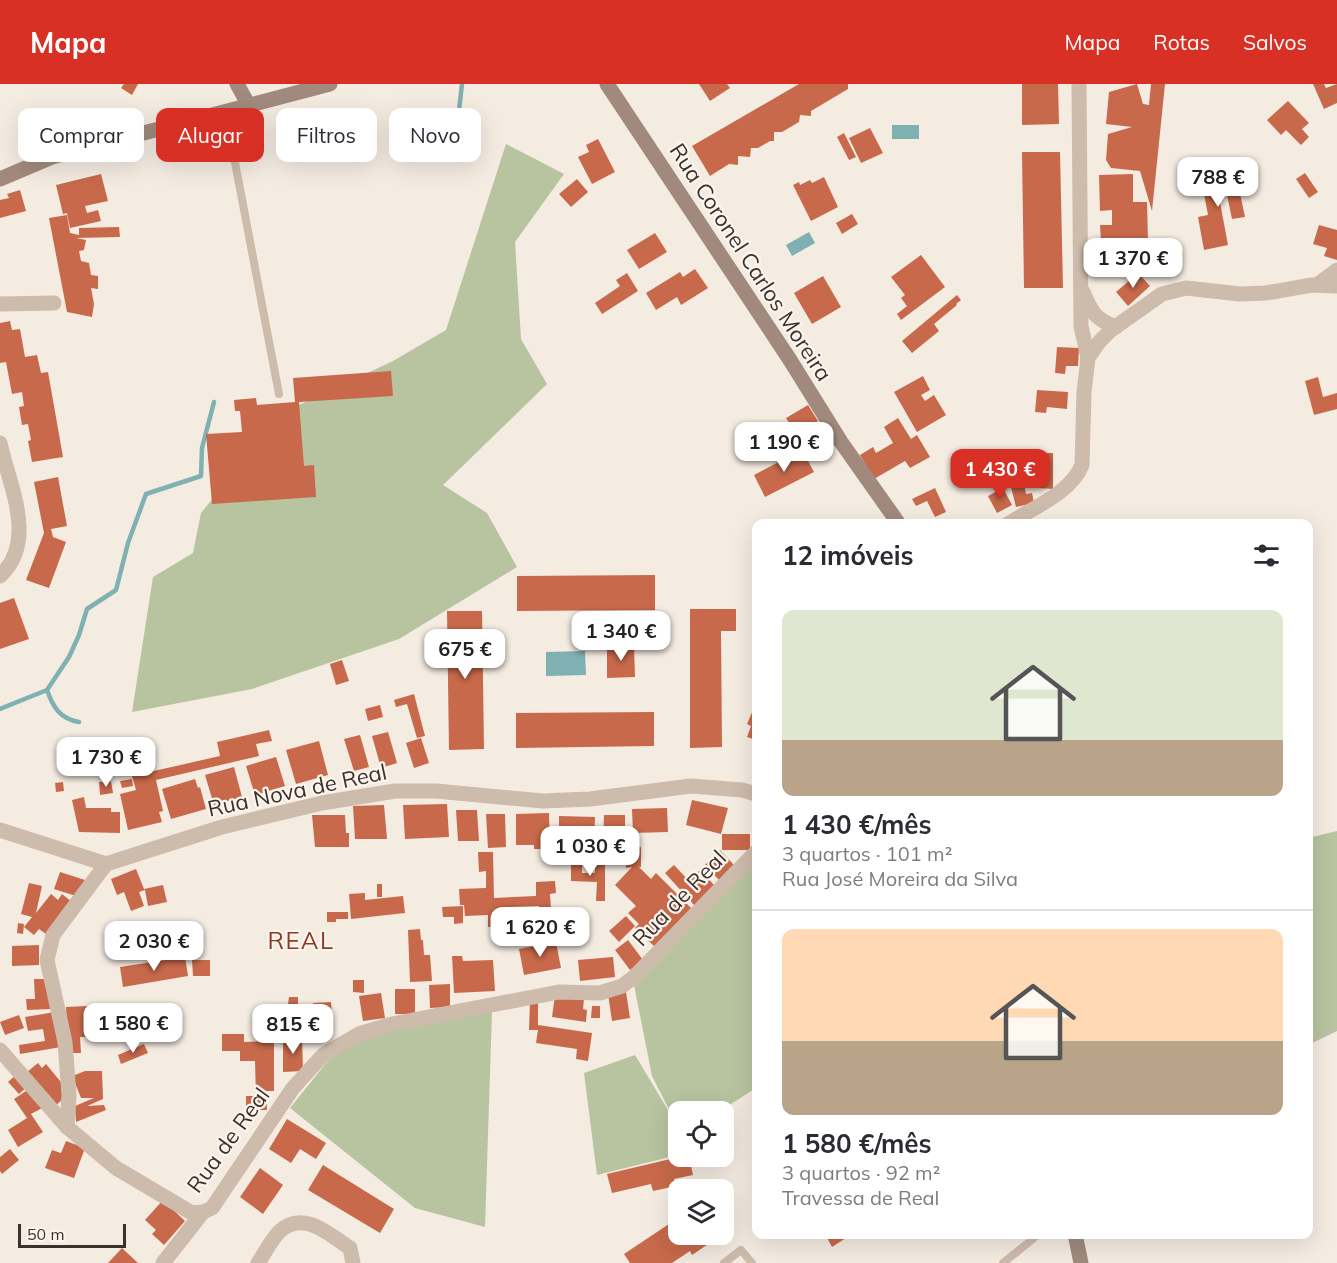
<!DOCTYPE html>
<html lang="pt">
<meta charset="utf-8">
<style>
:root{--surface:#fff;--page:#f7f7f7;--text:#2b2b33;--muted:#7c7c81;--line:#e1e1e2;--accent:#d93025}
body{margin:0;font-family:Mulish,sans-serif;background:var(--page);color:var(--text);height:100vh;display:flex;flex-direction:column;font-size:22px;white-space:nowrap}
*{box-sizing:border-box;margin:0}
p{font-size:20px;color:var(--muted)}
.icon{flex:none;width:33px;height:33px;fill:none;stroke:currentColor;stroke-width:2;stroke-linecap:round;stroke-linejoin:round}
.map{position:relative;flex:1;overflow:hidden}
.sheet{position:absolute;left:752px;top:435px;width:561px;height:720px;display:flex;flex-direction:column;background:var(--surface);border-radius:12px;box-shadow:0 6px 24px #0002}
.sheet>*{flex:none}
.top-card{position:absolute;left:18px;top:24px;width:570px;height:54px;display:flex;gap:12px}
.tools{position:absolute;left:668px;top:1017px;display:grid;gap:12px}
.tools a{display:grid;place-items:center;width:66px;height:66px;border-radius:12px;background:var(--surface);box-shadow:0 6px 24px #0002;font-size:30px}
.scale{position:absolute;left:18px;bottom:15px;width:108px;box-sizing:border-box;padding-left:6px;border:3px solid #3b302b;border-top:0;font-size:16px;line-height:21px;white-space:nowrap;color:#3b302b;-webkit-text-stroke:4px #fbf5ee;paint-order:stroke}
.price{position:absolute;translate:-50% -51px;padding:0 14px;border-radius:12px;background:#fff;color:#222;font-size:20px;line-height:39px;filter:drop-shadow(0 2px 3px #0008)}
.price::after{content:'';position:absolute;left:50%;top:36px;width:18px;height:14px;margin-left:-9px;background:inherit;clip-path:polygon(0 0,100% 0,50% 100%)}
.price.on{background:var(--accent);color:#fff}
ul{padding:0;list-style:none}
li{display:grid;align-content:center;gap:12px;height:318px;padding:0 30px}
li+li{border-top:2px solid var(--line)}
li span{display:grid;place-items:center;height:186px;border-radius:12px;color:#555}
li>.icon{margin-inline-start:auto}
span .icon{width:108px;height:108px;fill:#fffc;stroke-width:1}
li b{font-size:26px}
h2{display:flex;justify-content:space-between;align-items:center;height:72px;padding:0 30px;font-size:26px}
.tag{padding:0 21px;border-radius:12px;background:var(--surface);box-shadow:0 6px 24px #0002;font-size:21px;line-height:54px}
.tag.on{background:var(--accent);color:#fff}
header{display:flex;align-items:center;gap:36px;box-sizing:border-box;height:84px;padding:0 30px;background:var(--accent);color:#fff}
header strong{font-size:28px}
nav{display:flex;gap:33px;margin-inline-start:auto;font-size:21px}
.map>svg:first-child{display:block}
.green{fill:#b8c4a0}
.water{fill:#7fb0b2}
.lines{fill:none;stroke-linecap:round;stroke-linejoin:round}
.stream{stroke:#7fb0b2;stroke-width:4.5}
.building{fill:#c8694b}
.lane{stroke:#cdbbac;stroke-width:8}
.street{stroke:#cdbbac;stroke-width:15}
.secondary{stroke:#a18a7d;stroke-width:15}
.labels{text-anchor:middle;stroke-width:4.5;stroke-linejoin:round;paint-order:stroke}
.street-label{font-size:22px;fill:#3b302b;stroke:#fbf5ee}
.neighbourhood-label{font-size:24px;letter-spacing:1.5px;fill:#8c3b22;stroke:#fbf5ee}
</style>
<header>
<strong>Mapa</strong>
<nav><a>Mapa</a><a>Rotas</a><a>Salvos</a></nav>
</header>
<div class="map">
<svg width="1337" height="1179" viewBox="0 0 1337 1179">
<rect width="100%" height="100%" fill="#f4ebe1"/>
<g class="green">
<path d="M506,60L564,90L515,158L521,255L547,300L443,401L487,429L517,483L399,555L252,605L132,628L153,493L193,469L201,429L284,328L393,277L446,246Z"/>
<path d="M1337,747V947L1308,961V754Z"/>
<path d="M756,776V1004L720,1027L678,1028V1071L597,1091L584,989L635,971L677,1041L652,992L634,901Z"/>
<path d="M492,928L485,1143L415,1124L290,1024L331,973L380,947Z"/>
</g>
<g class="water">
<rect x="892" y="41" width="27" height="14"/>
<path d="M809,148L815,159L792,172L786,161Z"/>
<path d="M585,567L586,591L546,592V568Z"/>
</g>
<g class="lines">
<g class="stream">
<path d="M456,53L462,0"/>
<path d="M47,606L69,573L79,551L87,525L116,506L128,459L146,410L201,392L202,364L214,318"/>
<path d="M0,625L47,606C53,623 60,635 79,638"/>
</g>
</g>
<g class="building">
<path d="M124,0H138L132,11L121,4Z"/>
<path d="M699,0H727L730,4L710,17Z"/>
<path d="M799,0H848V5L811,27V32L800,31L799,38L782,48H774V57H770L758,64H751L750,73L738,72V81L729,80L710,92L692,62Z"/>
<path d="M1022,0H1058L1059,40L1022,41Z"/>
<path d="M1137,0L1143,20L1149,21L1151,0H1165L1152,127L1140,87L1111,84L1106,76L1108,50L1132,43L1106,40L1109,8Z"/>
<path d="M1313,0H1324L1326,4L1337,0V19L1324,25Z"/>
<path d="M1288,17L1309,39L1302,45L1309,53L1301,61L1286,46L1281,51L1267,36Z"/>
<path d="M870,44L883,69L861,79L849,54Z"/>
<path d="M844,49L856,73L849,76L837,53Z"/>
<path d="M598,55L615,88L592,100L578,73L589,68L586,61Z"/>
<path d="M1022,68H1060L1063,204H1024Z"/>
<path d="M1226,84L1229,102L1238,100L1245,133L1232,135L1227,111L1219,113L1228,161L1204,166L1198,133L1208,131L1200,89Z"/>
<path d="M1305,89L1318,108L1309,114L1296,95Z"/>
<path d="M101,90L108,117L85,122L87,129L98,126L101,137L70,144L67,129L63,130L56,101Z"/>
<path d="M1133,90V118H1147L1148,158H1101L1100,141H1112V126L1100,127L1099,91Z"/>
<path d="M824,93L838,123L811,137L793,101L799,98L800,101L810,96L812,99Z"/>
<path d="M577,95L588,108L571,123L559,110Z"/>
<path d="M20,106L26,127L0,134V116L9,114L7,110Z"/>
<path d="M852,130L858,140L842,150L836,139Z"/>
<path d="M67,131L70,149L79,151V144L119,143L120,153L76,154L86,156L84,166L79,167L81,177L89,179L91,191L98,192V205L91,204L94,220L92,233L67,228L49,134Z"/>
<path d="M1319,141L1337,146V176L1324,172L1327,164L1313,160Z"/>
<path d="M655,149L667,168L639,185L627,166Z"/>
<path d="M921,171L945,203L901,236L897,230L907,222L901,214L905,211L891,193Z"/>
<path d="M695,185L708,204L681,221L677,213L656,226L646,209L680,188L683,193Z"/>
<path d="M627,189L638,207L602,230L595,219L620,202L616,196Z"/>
<path d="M1138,189L1150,202L1128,222L1116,208Z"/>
<path d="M823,192L841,223L812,240L794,209Z"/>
<path d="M957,211L961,216L956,220L957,221L934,240L939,247L912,269L902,257Z"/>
<path d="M10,237L12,246L20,245L25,273L37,271L41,289L48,288L63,373L32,378L28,357L31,356L28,340L22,341L19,323L24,322L22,308L12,310L6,278L0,279V239Z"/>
<path d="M1057,263L1079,264L1078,282H1066L1065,290L1055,289Z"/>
<path d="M391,287L393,312L299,318L304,382L314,381L316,413L212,420L206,350L242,348L240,327H235L234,316L256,314L257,321L295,318L293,294Z"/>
<path d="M923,292L930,306L921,311L925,317L934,311L946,331L917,348L894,308Z"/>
<path d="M1318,293L1323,313L1337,309V325L1314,331L1305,297Z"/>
<path d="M1037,306L1068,308L1067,325L1047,323L1046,329L1035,328Z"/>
<path d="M808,321L818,337L796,350L786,334Z"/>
<path d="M898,334L911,355L917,351L930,373L910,384L905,377L874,395L860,371L873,363L876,369L893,359L884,343Z"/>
<path d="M804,351V364L787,365L786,352Z"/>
<path d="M802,366L814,388L765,413L754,391Z"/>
<path d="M1038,369H1053V405L1038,404Z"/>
<path d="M58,393L67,442L51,445L53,453L66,458L49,504L26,496L44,449L34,398Z"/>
<path d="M1024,400L1026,410L1032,409L1034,419L1016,423L1011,403Z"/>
<path d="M935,404L946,428L935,433L927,417L916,422L912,415Z"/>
<path d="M1003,404L1012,421L997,429L988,412Z"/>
<path d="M655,491V526L517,527V492Z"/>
<path d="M14,514L29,555L0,565V519Z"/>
<path d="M690,525H736V547H721L722,663L690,664Z"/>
<path d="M447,527H482L484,665L449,666Z"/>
<path d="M607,563H634L635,593L607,594Z"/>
<path d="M342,576L349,597L336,601L330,580Z"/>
<path d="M414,610L425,652L417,654L407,620L396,623L394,616Z"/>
<path d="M756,619V656L747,653L751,642L747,640Z"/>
<path d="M380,621L383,633L368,637L365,625Z"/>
<path d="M654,628V662L516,664V629Z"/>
<path d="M269,646L272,657L256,660L259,672L156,696L163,727L159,728L162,738L128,746L120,710L136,706L132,692L220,672L217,658Z"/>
<path d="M388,648L397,679L381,684L372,652Z"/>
<path d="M360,651L369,683L354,687L344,655Z"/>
<path d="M421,654L429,679L414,684L406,659Z"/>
<path d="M319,657L328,691L296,700L286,666Z"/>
<path d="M276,673L285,702L255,711L246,682Z"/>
<path d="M234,683L242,713L214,721L205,691Z"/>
<path d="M132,695L133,702L122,704L120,697Z"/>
<path d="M195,695L198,704L200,703L206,725L171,735L162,705Z"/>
<path d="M111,697L113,709L100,711L99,698Z"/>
<path d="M63,698L64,707L56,708L55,699Z"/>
<path d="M84,713L86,724H111V728H120V749L79,748L72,716Z"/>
<path d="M692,716L728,724L721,750L686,741Z"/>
<path d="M447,720L449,753L405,755L403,721Z"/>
<path d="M384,721L387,755H355L353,722Z"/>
<path d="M667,724L668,748L633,749L632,725Z"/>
<path d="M456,726H477L479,757H458Z"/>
<path d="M549,729L550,765H534V761H516V730Z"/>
<path d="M486,730H505L506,763L488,764Z"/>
<path d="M312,731H345L346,749H349V763H315Z"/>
<path d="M604,731H625V762H603Z"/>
<path d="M559,732L595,733L594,764L559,763Z"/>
<rect x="722" y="750" width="28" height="16"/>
<path d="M626,763H641V783H639L651,795L656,789L692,825L655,863L635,844L639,840L628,829L636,822L615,801L632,783L626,784Z"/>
<path d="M720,766L734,781L719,796L705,781Z"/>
<path d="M478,768H493L494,814L536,812V798L555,797L556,809L550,810L551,825H539V822L510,823L511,842L488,843V831L465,832L464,821H460L459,805L486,804V787L479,788Z"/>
<path d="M571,775H582V789H595V777L605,778V817H596L597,798L571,797Z"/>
<path d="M674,781L689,797L700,786L715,802L695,822L665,789Z"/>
<path d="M136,785L144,805L163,801L167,818L148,822L145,806L139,808L144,822L131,827L124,808L117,811L111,795Z"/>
<path d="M60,788L85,796L79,813L54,805Z"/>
<path d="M29,799L42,802L36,829L51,810L58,816L62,810L72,818L46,850L39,845L34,851L24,843L32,833L21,830Z"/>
<rect x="377" y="800" width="5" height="13"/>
<path d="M365,809V816L403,812L405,829L351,835L349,810Z"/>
<path d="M463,822V839L454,840V833H443L442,823Z"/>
<path d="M327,828H348V835H336V838H327Z"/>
<path d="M626,832L635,842L619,858L609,847Z"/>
<path d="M18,839L24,840L23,850L17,849Z"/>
<path d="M420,845L421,856H423L424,871H430L432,897L410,898L408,846Z"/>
<path d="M628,856L643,876L630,886L615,866Z"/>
<path d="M556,858L561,884L524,891L519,865Z"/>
<path d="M39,861V881L12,882V862Z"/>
<path d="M452,872H462L463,877L493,876L495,907L454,909Z"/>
<path d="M185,873L188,892L123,903L120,883Z"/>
<path d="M613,873L615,893L580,897L578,876Z"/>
<path d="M192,876H210V892H193Z"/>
<path d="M34,895H50L51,925L27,926L26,915H35Z"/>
<path d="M353,896H364V909L353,908Z"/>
<path d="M450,900V923L430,924L429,901Z"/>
<rect x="395" y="905" width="20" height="25"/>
<path d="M626,908L630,934L612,937L608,910Z"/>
<path d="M381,909L385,934L363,937L359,912Z"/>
<path d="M555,911L584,915L583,925L587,926L586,938L552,933Z"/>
<path d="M289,913H298V921L288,920Z"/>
<path d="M530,917H538V941L592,949L588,977L576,975L577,965L536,959L538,946H529Z"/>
<path d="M331,918L333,946L315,947L313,919Z"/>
<path d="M87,922L88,953H80L81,969H68L66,923Z"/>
<path d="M592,922H600V934H591Z"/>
<path d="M272,926L280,928L276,951L268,950Z"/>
<path d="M55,928L61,963L20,970L19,961L45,957L43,945L28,947L25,933Z"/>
<path d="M19,931L24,944L5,951L0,938Z"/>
<path d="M287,935H301L302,952H288Z"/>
<path d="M222,950H244V958L274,957V1007H266L267,1026H246V1012H256L255,977H240V967H222Z"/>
<path d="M302,954L303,987L283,988V955Z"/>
<path d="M144,960L148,969L121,980L118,971Z"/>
<path d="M38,979L42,984L46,980L70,1009L55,1022L27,988Z"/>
<path d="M85,987H102L103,1015L87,1022L104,1021L106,1026L76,1038L75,1022L94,1014H81L75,999V991Z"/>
<path d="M18,989L29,1001L19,1010L8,998Z"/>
<path d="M32,1003L44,1023L31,1030L43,1048L18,1063L8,1046L27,1034L14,1015Z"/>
<path d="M287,1035L326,1059L316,1075L300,1065L291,1079L269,1065Z"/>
<path d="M678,1052V1064L674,1066L671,1054Z"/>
<path d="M66,1057L85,1064L74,1094L45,1084L52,1066L61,1069Z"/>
<path d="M10,1065L19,1076L2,1090L0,1087V1073Z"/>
<path d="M683,1072H689L693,1091L674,1095L676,1102L653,1107L651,1100L612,1109L607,1090Z"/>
<path d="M323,1081L394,1125L380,1149L308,1106Z"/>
<path d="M260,1084L283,1101L263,1130L240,1113Z"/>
<path d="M163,1116L185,1137L164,1161L152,1150L156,1146L145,1136Z"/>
<path d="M678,1134V1150H723L692,1171L690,1167L672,1179H630L624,1170Z"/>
<path d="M825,1150H848L849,1152L832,1163Z"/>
<path d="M122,1164L138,1179H108Z"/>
</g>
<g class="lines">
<g class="lane">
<path d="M225,26L279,310"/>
<path d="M724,1179L741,1166L752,1179"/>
<path d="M1003,1179L1039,1150"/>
</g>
<g class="street">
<path d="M1079,0L1081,242L1088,274"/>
<path d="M1317,201L1337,186"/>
<path d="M1083,208C1092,229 1095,235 1116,243"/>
<path d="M0,220L54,219"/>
<path d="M0,359C9,401 38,457 0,492"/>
<path d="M1008,440C1032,424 1071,409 1082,381L1084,308L1088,274L1099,258L1111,246L1162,210L1186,204L1240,210L1266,209L1312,201L1337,202"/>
<path d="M0,746L106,780L222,743L322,719L395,707H436L543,717L590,715L691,702L742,706L756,710"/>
<path d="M0,966L67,1043L116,1084L192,1129L203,1128L212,1124L293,1004L323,971L359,950L392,940L559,908L600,909L622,902L634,893L756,768"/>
<path d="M67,1043L69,1011L65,958L47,876L53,851L106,780"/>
<path d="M163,1179L203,1128"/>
<path d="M258,1179C265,1169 271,1156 279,1148C302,1125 329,1150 350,1164L353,1179"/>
</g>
<g class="secondary">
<path d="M237,0L248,20"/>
<path d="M607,0L790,276L841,358L899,440"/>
<path d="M0,95L52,73L330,0"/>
<path d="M1075,1150L1081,1179"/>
</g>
</g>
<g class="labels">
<g class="street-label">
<text transform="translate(751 178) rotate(57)" y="8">Rua Coronel Carlos Moreira</text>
<text transform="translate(297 706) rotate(-12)" y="8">Rua Nova de Real</text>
<text transform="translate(679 814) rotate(-46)" y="8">Rua de Real</text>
<text transform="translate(228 1056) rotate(-54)" y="8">Rua de Real</text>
</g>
<g class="neighbourhood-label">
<text x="301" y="865">REAL</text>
</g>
</g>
</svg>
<div class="tools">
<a><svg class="icon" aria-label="locate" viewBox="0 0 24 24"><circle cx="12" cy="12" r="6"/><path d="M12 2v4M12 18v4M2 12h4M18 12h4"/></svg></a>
<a><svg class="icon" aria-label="layers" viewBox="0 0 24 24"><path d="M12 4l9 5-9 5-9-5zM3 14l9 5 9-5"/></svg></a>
</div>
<div class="scale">50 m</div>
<b class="price" style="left:1218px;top:124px">788 €</b>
<b class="price" style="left:1133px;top:205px">1 370 €</b>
<b class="price" style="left:784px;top:389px">1 190 €</b>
<b class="price on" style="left:1000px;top:416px">1 430 €</b>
<b class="price" style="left:621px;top:578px">1 340 €</b>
<b class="price" style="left:465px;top:596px">675 €</b>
<b class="price" style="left:106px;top:704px">1 730 €</b>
<b class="price" style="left:590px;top:793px">1 030 €</b>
<b class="price" style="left:540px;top:874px">1 620 €</b>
<b class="price" style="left:154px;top:888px">2 030 €</b>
<b class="price" style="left:133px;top:970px">1 580 €</b>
<b class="price" style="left:293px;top:971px">815 €</b>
<div class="top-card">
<a class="tag">Comprar</a>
<a class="tag on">Alugar</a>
<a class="tag">Filtros</a>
<a class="tag">Novo</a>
</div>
<section class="sheet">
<h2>12 imóveis<svg class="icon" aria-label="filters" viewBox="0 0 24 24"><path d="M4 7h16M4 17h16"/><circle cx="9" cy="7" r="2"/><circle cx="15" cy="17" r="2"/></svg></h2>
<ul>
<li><span style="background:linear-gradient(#dfe7d0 70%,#b9a48a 0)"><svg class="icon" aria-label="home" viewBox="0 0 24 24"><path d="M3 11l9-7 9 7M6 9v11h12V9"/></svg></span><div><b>1 430 €/mês</b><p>3 quartos · 101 m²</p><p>Rua José Moreira da Silva</p></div></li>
<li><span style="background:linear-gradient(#ffd9b3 60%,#b9a48a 0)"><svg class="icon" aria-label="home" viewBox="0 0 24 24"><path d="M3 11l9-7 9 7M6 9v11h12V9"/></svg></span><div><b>1 580 €/mês</b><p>3 quartos · 92 m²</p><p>Travessa de Real</p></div></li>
</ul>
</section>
</div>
